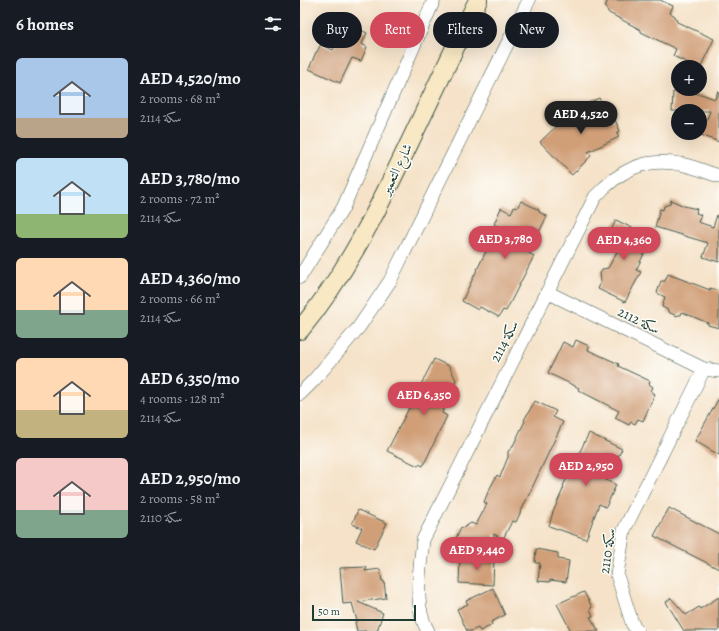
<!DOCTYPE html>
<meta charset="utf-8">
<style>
:root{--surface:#171b24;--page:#242831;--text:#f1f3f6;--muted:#9ea1a6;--accent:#d1495b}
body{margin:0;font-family:Alegreya,Amiri,serif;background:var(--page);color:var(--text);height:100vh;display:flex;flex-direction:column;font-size:15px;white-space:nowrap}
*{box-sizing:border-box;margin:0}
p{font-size:13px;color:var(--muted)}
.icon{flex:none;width:22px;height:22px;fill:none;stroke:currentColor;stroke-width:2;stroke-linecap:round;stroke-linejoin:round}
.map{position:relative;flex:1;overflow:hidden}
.side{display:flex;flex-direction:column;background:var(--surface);width:300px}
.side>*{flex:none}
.hud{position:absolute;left:12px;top:12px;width:347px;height:36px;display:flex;gap:8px}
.fabs{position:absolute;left:371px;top:60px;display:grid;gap:8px}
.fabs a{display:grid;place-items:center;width:36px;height:36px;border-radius:50%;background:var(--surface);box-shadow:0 4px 16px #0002;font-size:20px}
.scale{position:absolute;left:12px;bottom:10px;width:104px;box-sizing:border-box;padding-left:4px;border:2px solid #1f3d34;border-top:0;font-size:11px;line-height:14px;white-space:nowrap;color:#1f3d34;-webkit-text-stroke:3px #fdfcf7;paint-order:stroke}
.price{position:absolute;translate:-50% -34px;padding:0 9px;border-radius:14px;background:var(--accent);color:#fff;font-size:13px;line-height:26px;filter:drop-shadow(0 1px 2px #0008)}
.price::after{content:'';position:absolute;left:50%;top:24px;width:12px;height:9px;margin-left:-6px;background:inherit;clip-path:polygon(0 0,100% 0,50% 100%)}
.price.active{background:#222;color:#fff}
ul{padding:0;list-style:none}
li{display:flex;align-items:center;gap:12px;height:100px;padding:0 16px}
li span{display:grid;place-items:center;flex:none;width:112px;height:80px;border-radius:6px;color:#555}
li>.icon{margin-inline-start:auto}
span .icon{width:48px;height:48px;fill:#fffc;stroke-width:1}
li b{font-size:17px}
h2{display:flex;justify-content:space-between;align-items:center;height:48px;padding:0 16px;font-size:17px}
.pill{padding:0 14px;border-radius:18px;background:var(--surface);box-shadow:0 4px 16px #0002;font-size:14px;line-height:36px}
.pill.active{background:var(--accent);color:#fff}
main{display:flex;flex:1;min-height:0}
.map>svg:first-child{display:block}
.building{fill:#d09e77}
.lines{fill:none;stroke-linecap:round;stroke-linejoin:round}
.minor-casing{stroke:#3f564a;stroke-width:14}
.secondary-casing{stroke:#3f564a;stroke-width:20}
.minor{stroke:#fff;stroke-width:13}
.secondary{stroke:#f8e8c3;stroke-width:18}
.labels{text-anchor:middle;stroke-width:3;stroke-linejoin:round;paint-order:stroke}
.street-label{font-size:14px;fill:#1f3d34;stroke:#fdfcf7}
</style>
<main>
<section class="side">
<h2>6 homes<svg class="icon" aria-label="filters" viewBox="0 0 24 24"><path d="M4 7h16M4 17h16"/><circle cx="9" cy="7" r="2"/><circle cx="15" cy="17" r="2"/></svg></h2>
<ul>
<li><span style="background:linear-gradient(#a9c7e8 75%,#b9a48a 0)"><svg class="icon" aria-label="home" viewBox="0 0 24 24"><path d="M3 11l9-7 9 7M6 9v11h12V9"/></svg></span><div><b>AED 4,520/mo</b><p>2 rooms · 68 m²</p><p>سكة 2114</p></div></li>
<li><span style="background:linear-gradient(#bfe0f5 70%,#8fb573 0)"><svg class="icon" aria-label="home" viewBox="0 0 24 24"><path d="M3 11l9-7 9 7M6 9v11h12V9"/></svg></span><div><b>AED 3,780/mo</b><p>2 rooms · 72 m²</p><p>سكة 2114</p></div></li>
<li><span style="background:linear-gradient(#ffd9b3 65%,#7fa58c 0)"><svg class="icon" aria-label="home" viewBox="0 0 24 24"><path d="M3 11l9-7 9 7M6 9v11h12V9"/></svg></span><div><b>AED 4,360/mo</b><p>2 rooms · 66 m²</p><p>سكة 2114</p></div></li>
<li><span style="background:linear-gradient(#ffd9b3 65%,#c2b280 0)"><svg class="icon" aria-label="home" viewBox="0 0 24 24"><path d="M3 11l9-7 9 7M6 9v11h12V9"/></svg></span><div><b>AED 6,350/mo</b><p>4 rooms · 128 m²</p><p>سكة 2114</p></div></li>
<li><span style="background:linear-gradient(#f6c9c9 65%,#7fa58c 0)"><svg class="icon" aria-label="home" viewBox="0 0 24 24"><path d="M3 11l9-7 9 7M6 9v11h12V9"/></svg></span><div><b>AED 2,950/mo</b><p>2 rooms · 58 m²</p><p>سكة 2110</p></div></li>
</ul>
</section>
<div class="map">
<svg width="419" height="631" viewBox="0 0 419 631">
<rect width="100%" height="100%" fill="#fdfcf7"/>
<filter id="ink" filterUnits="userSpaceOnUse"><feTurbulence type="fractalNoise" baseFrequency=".025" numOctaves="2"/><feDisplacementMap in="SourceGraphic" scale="8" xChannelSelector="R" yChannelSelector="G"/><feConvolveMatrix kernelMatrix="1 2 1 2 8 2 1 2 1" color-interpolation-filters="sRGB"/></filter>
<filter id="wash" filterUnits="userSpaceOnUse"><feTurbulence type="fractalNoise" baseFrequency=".012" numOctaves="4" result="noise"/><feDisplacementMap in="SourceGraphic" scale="16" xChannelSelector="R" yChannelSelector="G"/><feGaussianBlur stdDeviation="0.9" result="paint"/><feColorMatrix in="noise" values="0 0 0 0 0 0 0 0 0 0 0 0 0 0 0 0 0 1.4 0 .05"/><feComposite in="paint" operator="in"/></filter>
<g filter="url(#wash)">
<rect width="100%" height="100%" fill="#f5e2c8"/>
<g id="blocks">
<g class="building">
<path d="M308,0H360L373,6L370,13L375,16L377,22L414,39L400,68V67H397L373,56L376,49L341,32V30L309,13L305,7Z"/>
<path d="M45,23L67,33L62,44L67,47L61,61L52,58L40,83L9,69L16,52H17L21,44L33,50Z"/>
<path d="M418,91H419V142L401,135L410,111H372L373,92L401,94L415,99Z"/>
<path d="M299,98L311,121L315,120L320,131L317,133L319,137L288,152L291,156L272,175L240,142L277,106L278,108Z"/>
<path d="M371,200L384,206L397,209L396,213L401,215L398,222L413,227L417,215H419V262L403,257L408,243L355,227L360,209L363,210L364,206L370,204Z"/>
<path d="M221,201L239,210V212L247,216L229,253L234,256L206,311L203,310L199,317L180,307L178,310L162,301L198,226L194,224L201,208L211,213L214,207L217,208Z"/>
<path d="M316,220L352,238L336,270L341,272L325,302L298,289L301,282L300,273L303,269L308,268L319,248L312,244L313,241L308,237Z"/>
<path d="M368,274L410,290V288L419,291V328L408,325V323L382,312L381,315H378L377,316L368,312V310L362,307L365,297L357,293L361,281H365Z"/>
<path d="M276,340L289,346L288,350L319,364L318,366L350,381L349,384L353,387L351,391L355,394L343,421L338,419L335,424L331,422L329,425L315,418L319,411L278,390L279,388L248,373L263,342L273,347Z"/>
<path d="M134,359L149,366L156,380L146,401L142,413L147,416L123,466L119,464L118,466L87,451Z"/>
<path d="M419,398V455L395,441Z"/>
<path d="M235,401L256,411L253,417L263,422L216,522L212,521L203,539L194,534V556L156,538L161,527L163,528L171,523L176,525L187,504L184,502L188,492L197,475L200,477L208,457V451L212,448L221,429L225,421L224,420Z"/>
<path d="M289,433L322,449L306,480L316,485L306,507L299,504L286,539L249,526L253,512L264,487L263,486Z"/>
<path d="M369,508L419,534V569L354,536Z"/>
<path d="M58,510L87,523L74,549L56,541L62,528L52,524Z"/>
<path d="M236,549L258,553V559L269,561L266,582L250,580V582L238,581L240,563H235Z"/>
<path d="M160,558L194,559L193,585L159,583Z"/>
<path d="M67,567L65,571L80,569L82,581H84L86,598L58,602L83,613L77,631H57L55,622L57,621L52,603L43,604L40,568Z"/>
<path d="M193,588L205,615L191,622L192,625L180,631L178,628L171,631H167L157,609L168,604L166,601Z"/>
<path d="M284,592L292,607L290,609L293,616L290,617L299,631H271L257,604Z"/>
<path d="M419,597V631H384L366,602L371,598L386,615L399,607L400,609Z"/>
</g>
</g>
</g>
<g filter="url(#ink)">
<use href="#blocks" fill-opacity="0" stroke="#3f564a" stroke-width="1"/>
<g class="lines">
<g class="minor-casing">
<g id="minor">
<path d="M0,277L43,208L134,0"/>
<path d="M247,292L404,369L419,371"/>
<path d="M0,394L14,380L59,327L90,281L229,0"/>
<path d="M128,631C113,607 120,567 123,540L295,197C319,171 344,157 380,164C393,166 406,172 419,176"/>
<path d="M337,631L332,623L317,575L324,530L404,369"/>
</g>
</g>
<g class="secondary-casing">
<path id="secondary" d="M0,330C45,276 77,211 107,148C131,98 154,49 178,0"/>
</g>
<use href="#minor" class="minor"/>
<use href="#secondary" class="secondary"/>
</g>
</g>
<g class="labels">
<g class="street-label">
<text transform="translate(96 169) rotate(-64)" y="5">شارع التعمير</text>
<text transform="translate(339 320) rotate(26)" y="5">سكة 2112</text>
<text transform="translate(204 341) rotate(-63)" y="5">سكة 2114</text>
<text transform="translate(307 551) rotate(-82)" y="5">سكة 2110</text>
</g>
</g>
</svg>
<div class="fabs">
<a>+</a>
<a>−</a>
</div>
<div class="scale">50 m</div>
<b class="price active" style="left:281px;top:135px">AED 4,520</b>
<b class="price" style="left:205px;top:260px">AED 3,780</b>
<b class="price" style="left:324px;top:261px">AED 4,360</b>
<b class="price" style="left:124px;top:416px">AED 6,350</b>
<b class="price" style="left:286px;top:487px">AED 2,950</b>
<b class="price" style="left:177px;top:571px">AED 9,440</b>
<div class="hud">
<a class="pill">Buy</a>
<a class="pill active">Rent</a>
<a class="pill">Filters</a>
<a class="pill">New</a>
</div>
</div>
</main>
